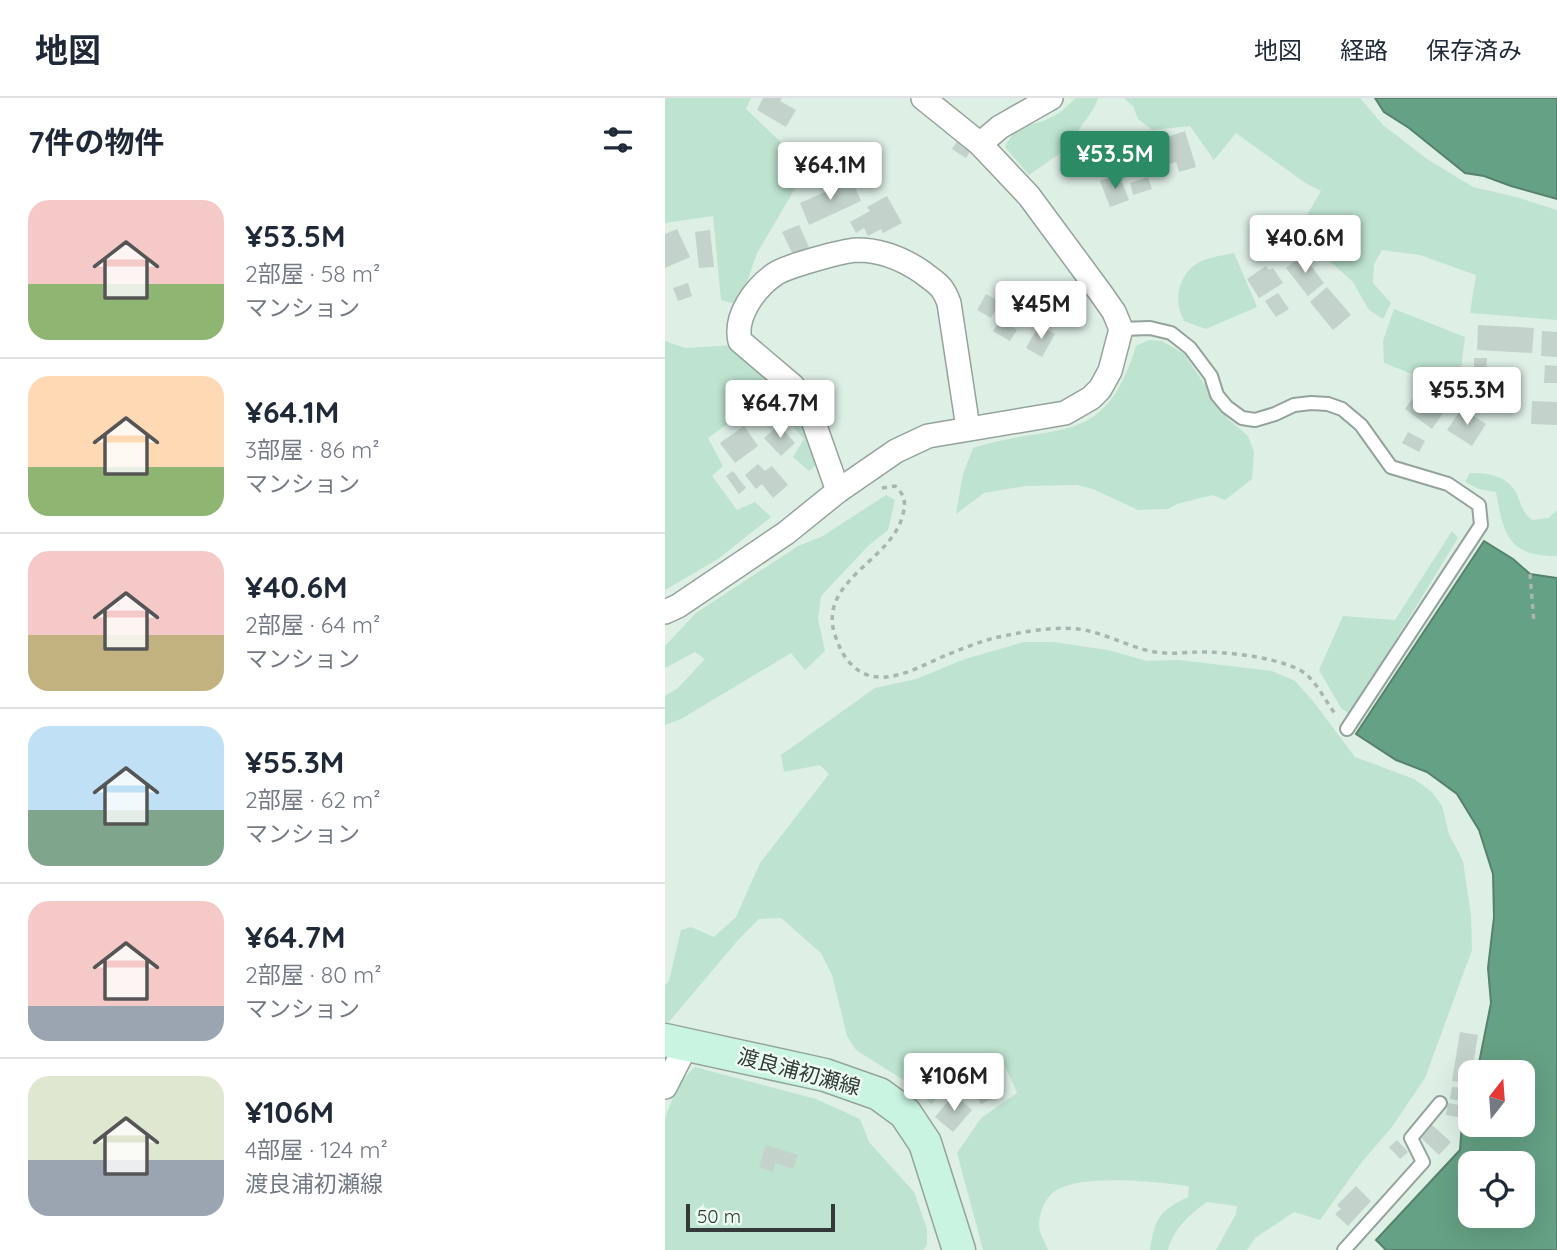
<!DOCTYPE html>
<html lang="ja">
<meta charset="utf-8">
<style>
:root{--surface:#fff;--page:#f2f2f3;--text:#1f2937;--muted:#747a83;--line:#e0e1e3;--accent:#2a8b64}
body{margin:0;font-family:Quicksand,"Noto Sans JP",sans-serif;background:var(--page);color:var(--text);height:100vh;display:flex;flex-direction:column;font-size:26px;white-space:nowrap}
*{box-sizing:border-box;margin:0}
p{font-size:23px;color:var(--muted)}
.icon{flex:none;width:38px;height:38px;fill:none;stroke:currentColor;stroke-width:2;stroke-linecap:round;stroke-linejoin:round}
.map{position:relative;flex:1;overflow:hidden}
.drawer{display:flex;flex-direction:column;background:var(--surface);width:665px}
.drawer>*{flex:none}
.needle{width:46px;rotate:17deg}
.fabs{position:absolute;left:793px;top:962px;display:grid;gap:14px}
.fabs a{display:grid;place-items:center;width:77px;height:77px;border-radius:14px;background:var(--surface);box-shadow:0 7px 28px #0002;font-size:35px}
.scale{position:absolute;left:21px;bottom:18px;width:149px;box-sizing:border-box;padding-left:7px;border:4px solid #343a37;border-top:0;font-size:19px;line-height:24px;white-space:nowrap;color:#343a37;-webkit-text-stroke:5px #ebfcf3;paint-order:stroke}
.price{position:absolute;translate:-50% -60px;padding:0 16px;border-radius:7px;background:#fff;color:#222;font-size:23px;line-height:46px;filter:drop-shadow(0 2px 4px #0008)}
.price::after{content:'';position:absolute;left:50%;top:42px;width:21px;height:16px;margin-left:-10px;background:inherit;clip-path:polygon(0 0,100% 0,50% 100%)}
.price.active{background:var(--accent);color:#fff}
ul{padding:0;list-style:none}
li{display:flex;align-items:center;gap:21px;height:175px;padding:0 28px}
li+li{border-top:2px solid var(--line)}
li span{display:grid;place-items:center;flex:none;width:196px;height:140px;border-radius:21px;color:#555}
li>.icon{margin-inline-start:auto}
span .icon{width:84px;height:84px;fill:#fffc;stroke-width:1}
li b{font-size:30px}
h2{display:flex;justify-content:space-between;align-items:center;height:84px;padding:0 28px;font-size:30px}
header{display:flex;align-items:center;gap:42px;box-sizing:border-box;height:98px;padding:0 35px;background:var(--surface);border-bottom:2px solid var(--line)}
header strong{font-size:33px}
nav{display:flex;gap:38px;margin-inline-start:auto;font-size:24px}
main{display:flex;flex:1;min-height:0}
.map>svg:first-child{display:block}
.green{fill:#bee3d0}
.water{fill:#65a184;stroke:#56826d;stroke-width:2;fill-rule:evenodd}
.building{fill:#c3d3cb}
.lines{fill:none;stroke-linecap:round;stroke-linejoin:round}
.lane-casing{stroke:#94a39b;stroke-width:16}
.street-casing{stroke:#94a39b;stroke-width:26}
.secondary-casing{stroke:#94a39b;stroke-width:35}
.path{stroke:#a8b6af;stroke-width:3.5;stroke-dasharray:5 5;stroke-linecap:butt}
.lane{stroke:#fff;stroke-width:12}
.street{stroke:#fff;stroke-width:23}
.secondary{stroke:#c9f4e2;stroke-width:32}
.labels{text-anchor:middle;stroke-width:5;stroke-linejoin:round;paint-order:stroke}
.street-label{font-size:21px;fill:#343a37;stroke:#ebfcf3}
</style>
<header>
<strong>地図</strong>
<nav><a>地図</a><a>経路</a><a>保存済み</a></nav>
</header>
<main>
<section class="drawer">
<h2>7件の物件<svg class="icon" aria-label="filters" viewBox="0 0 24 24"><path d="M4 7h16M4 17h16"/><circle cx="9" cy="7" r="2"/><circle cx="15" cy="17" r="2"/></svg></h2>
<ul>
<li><span style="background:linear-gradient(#f6c9c9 60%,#8fb573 0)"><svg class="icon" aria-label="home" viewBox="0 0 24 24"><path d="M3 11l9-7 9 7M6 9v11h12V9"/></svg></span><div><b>¥53.5M</b><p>2部屋 · 58 m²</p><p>マンション</p></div></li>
<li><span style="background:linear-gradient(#ffd9b3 65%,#8fb573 0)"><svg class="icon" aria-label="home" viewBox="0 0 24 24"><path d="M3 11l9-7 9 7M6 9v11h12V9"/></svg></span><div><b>¥64.1M</b><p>3部屋 · 86 m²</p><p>マンション</p></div></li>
<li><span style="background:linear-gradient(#f6c9c9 60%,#c2b280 0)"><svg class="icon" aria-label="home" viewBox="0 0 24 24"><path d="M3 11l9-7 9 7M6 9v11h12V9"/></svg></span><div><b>¥40.6M</b><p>2部屋 · 64 m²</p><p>マンション</p></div></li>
<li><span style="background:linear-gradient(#bfe0f5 60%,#7fa58c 0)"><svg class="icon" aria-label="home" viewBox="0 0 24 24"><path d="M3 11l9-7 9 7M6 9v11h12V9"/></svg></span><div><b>¥55.3M</b><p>2部屋 · 62 m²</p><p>マンション</p></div></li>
<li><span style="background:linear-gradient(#f6c9c9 75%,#9aa5b1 0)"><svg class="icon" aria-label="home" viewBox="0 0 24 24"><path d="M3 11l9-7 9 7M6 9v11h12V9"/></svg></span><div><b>¥64.7M</b><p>2部屋 · 80 m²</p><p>マンション</p></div></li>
<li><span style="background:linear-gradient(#dfe7d0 60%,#9aa5b1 0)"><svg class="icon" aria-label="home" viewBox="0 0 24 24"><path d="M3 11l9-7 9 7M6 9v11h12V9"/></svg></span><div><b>¥106M</b><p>4部屋 · 124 m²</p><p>渡良浦初瀬線</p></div></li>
</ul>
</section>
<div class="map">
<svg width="892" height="1152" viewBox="0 0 892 1152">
<rect width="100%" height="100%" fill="#deefe6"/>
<g class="green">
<path d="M0,0H86L81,11L129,57L137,79L92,155L74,207L56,202L48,118L0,125Z"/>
<path d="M411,0H433L429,10L400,52L364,77L340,49C352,23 367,30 389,18C397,14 404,6 411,0Z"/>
<path d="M459,0H695L718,27L762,61L808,89L851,99L892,112V222L805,215L811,177L755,157L717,152L709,166L708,185L726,205L718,221L704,212L688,184L632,134L656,93L639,84L571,35L549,62L525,28L487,32L473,21L468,8Z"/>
<path d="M569,155L592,209L541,231L519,223C510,206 511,185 526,170C536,160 555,158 569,155Z"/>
<path d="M729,211L800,239L793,294L719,265L718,243Z"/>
<path d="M484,242L497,243L519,256L563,321L583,338L589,354L587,381L560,402L547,397L512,406L503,411L473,412L428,391L412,387L361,388L319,395L291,416L298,376L308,350C391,323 439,353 471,248Z"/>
<path d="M0,243L20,250L71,247L131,309L153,365L144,373L128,359L139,341L115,314L93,327L79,314L43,340L58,368L47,378L72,412L90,404L106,419L53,461L0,492Z"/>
<path d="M805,375C821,375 841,377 850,393C857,405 855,412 867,422L884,420L892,412V458C844,459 838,436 831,394L814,391L800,384Z"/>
<path d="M221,397L230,402L223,432L204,447L156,498L153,521L160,553L140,572L126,555L16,621L0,627V598L13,590L40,561L30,554L0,570V548L31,515L133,448L158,438Z"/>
<path d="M787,433L793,440L685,616L676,610L654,572L678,518L730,522Z"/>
<path d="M359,544H388L443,552L482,563L514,562L607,573L630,583L648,603L690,659L749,681L767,694L777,708L784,736L798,763L806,817L807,852L760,980L727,1029L696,1065L655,1122L629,1114L590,1140L582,1152H551L571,1116L572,1108L542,1104C524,1117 509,1130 503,1152H485C490,1120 494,1113 523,1099L524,1088C492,1084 418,1075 390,1093C380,1100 374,1115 374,1127C374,1135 380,1144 383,1152H318L292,1055L316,1020L352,995L339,966L292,982L266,1006L248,988L191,952L182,938L167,877L156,855L116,820L94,821L73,842L3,925L0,924V887L4,883L16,832L26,829L49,839L71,819L95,765L164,676L155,667L119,674L116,657L210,590L251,581L300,561Z"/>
<path d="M30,969L151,1001L195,1021L204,1044L249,1094L262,1131V1147L258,1152H0V1020L14,985Z"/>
</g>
<g class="water">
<path d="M710,0H892V101L846,88L819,78L800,75L744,30L719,14Z"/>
<path d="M819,443L848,461L865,476L892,480V1152H721L711,1142L795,1052L797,1026L858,1027V975H812L826,905L823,870L829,819L828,776L814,732L792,696L762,674L731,662L691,636ZM805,1066H858V1118H805Z"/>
</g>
<g class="building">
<path d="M98,0H117L115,3L131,12L121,29L92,12Z"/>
<path d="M520,33L531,69L514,74L511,64L501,67L493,42Z"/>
<path d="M484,38L494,65L464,76L454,49Z"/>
<path d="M293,42L307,51L301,60L287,51Z"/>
<path d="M454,76L464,102L445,109L435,83Z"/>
<path d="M483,79L487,91L468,97L465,85Z"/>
<path d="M187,82L196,103L144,127L135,105Z"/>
<path d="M222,98L237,125L218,135L216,131L203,138L199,130L191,135L185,124L205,113L202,109Z"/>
<path d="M134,127L144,149L128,157L117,134Z"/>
<path d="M12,131L25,159L0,170V136Z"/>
<path d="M45,132L49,169L34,170L30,134Z"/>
<path d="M638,157L659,185L643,198L621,170Z"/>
<path d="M601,168L604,172L608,170L618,185L594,200L582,181Z"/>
<path d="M23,185L27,198L13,203L8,190Z"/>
<path d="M352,185L396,214L387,228L370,218L368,222L340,203Z"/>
<path d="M662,189L686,217L668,232L645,204Z"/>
<path d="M613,195L624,211L611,219L600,203Z"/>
<path d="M321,196L335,204L326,220L312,212Z"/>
<path d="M336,221L352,232L345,243L328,233Z"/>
<path d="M374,227L390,236L377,259L361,250Z"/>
<path d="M813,227L869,230L867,255L812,252Z"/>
<path d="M877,233L892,234V259L876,258Z"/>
<path d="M809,260H822L821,278L809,277Z"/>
<path d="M880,267L892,268V285H879Z"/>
<path d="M754,291L781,311L767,331L740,311Z"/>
<path d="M867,303L892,304V327L866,326Z"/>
<path d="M797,310L821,326L807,348L782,332Z"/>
<path d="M114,327L130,345L116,358L99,340Z"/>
<path d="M79,328L93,348L70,365L55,345Z"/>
<path d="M743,334L760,343L754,354L737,345Z"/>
<path d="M93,366L100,373L107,368L123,387L108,400L97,386L91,391L80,377Z"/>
<path d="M68,373L81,390L74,396L61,378Z"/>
<path d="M795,934L813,937L805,986L787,983Z"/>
<path d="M332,979L340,994L316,1006L308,992Z"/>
<path d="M787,989L798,990L796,1003L785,1001Z"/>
<path d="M289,996L307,1012L288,1034L270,1019Z"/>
<path d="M783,1005L805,1009V1021L781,1017Z"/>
<path d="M767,1027L786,1044L774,1057L756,1040Z"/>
<path d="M732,1042L743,1054L735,1061L724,1049Z"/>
<path d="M101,1047L133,1057L128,1071L110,1065L108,1074L94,1069Z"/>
<path d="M691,1088L706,1103L683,1128L670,1116L676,1111L672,1107Z"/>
</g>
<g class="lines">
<g class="lane-casing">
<g id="lane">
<path d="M456,231L485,230L506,235L525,250L546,278L552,297L562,309L577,320L590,322L610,316L629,307L646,305L663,306L677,311L696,327L726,369L783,386L814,407L816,427L682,631"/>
<path d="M679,1152L758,1064L746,1040L775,1005"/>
</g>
</g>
<g class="street-casing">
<g id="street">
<path d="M315,46L335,29L386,0"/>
<path d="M173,393L144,311L128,288L75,243C69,218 90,190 110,176C122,168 177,153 192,152C215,152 238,161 257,174C272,186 277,186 284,205L303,330"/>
<path d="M0,514L13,508L121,435L173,393L231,353L263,338L400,315L426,300L435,291L445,273L456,231L449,214L435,194L364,98L315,46L258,0"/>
<path d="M0,989L22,946"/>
</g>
</g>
<g class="secondary-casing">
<path id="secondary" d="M0,942L160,977L214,996L240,1015L260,1045L294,1152"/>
</g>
<g class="path">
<path d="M217,390L230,388C240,397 241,404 238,416C228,462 155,481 169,534C173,546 177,557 186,566C214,596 256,567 284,556C299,550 314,544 329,540C356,534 397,526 424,533C449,539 474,554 500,555C511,556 522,554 532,554C558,553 627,560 644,579C655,590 662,606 672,618"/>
<path d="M865,476L869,525"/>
</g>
<use href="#lane" class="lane"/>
<use href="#street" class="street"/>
<use href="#secondary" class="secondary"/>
</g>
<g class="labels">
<g class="street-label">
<text transform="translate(134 974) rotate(15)" y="7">渡良浦初瀬線</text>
</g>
</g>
</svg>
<div class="fabs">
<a><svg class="needle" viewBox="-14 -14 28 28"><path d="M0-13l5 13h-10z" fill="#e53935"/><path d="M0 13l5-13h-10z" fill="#747a83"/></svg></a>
<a><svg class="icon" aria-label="locate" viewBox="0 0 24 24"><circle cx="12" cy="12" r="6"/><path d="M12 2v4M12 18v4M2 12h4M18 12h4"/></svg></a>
</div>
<div class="scale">50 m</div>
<b class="price active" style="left:450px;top:93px">¥53.5M</b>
<b class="price" style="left:165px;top:104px">¥64.1M</b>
<b class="price" style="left:640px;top:177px">¥40.6M</b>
<b class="price" style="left:376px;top:243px">¥45M</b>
<b class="price" style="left:802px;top:329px">¥55.3M</b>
<b class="price" style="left:115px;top:342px">¥64.7M</b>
<b class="price" style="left:289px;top:1015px">¥106M</b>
</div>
</main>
